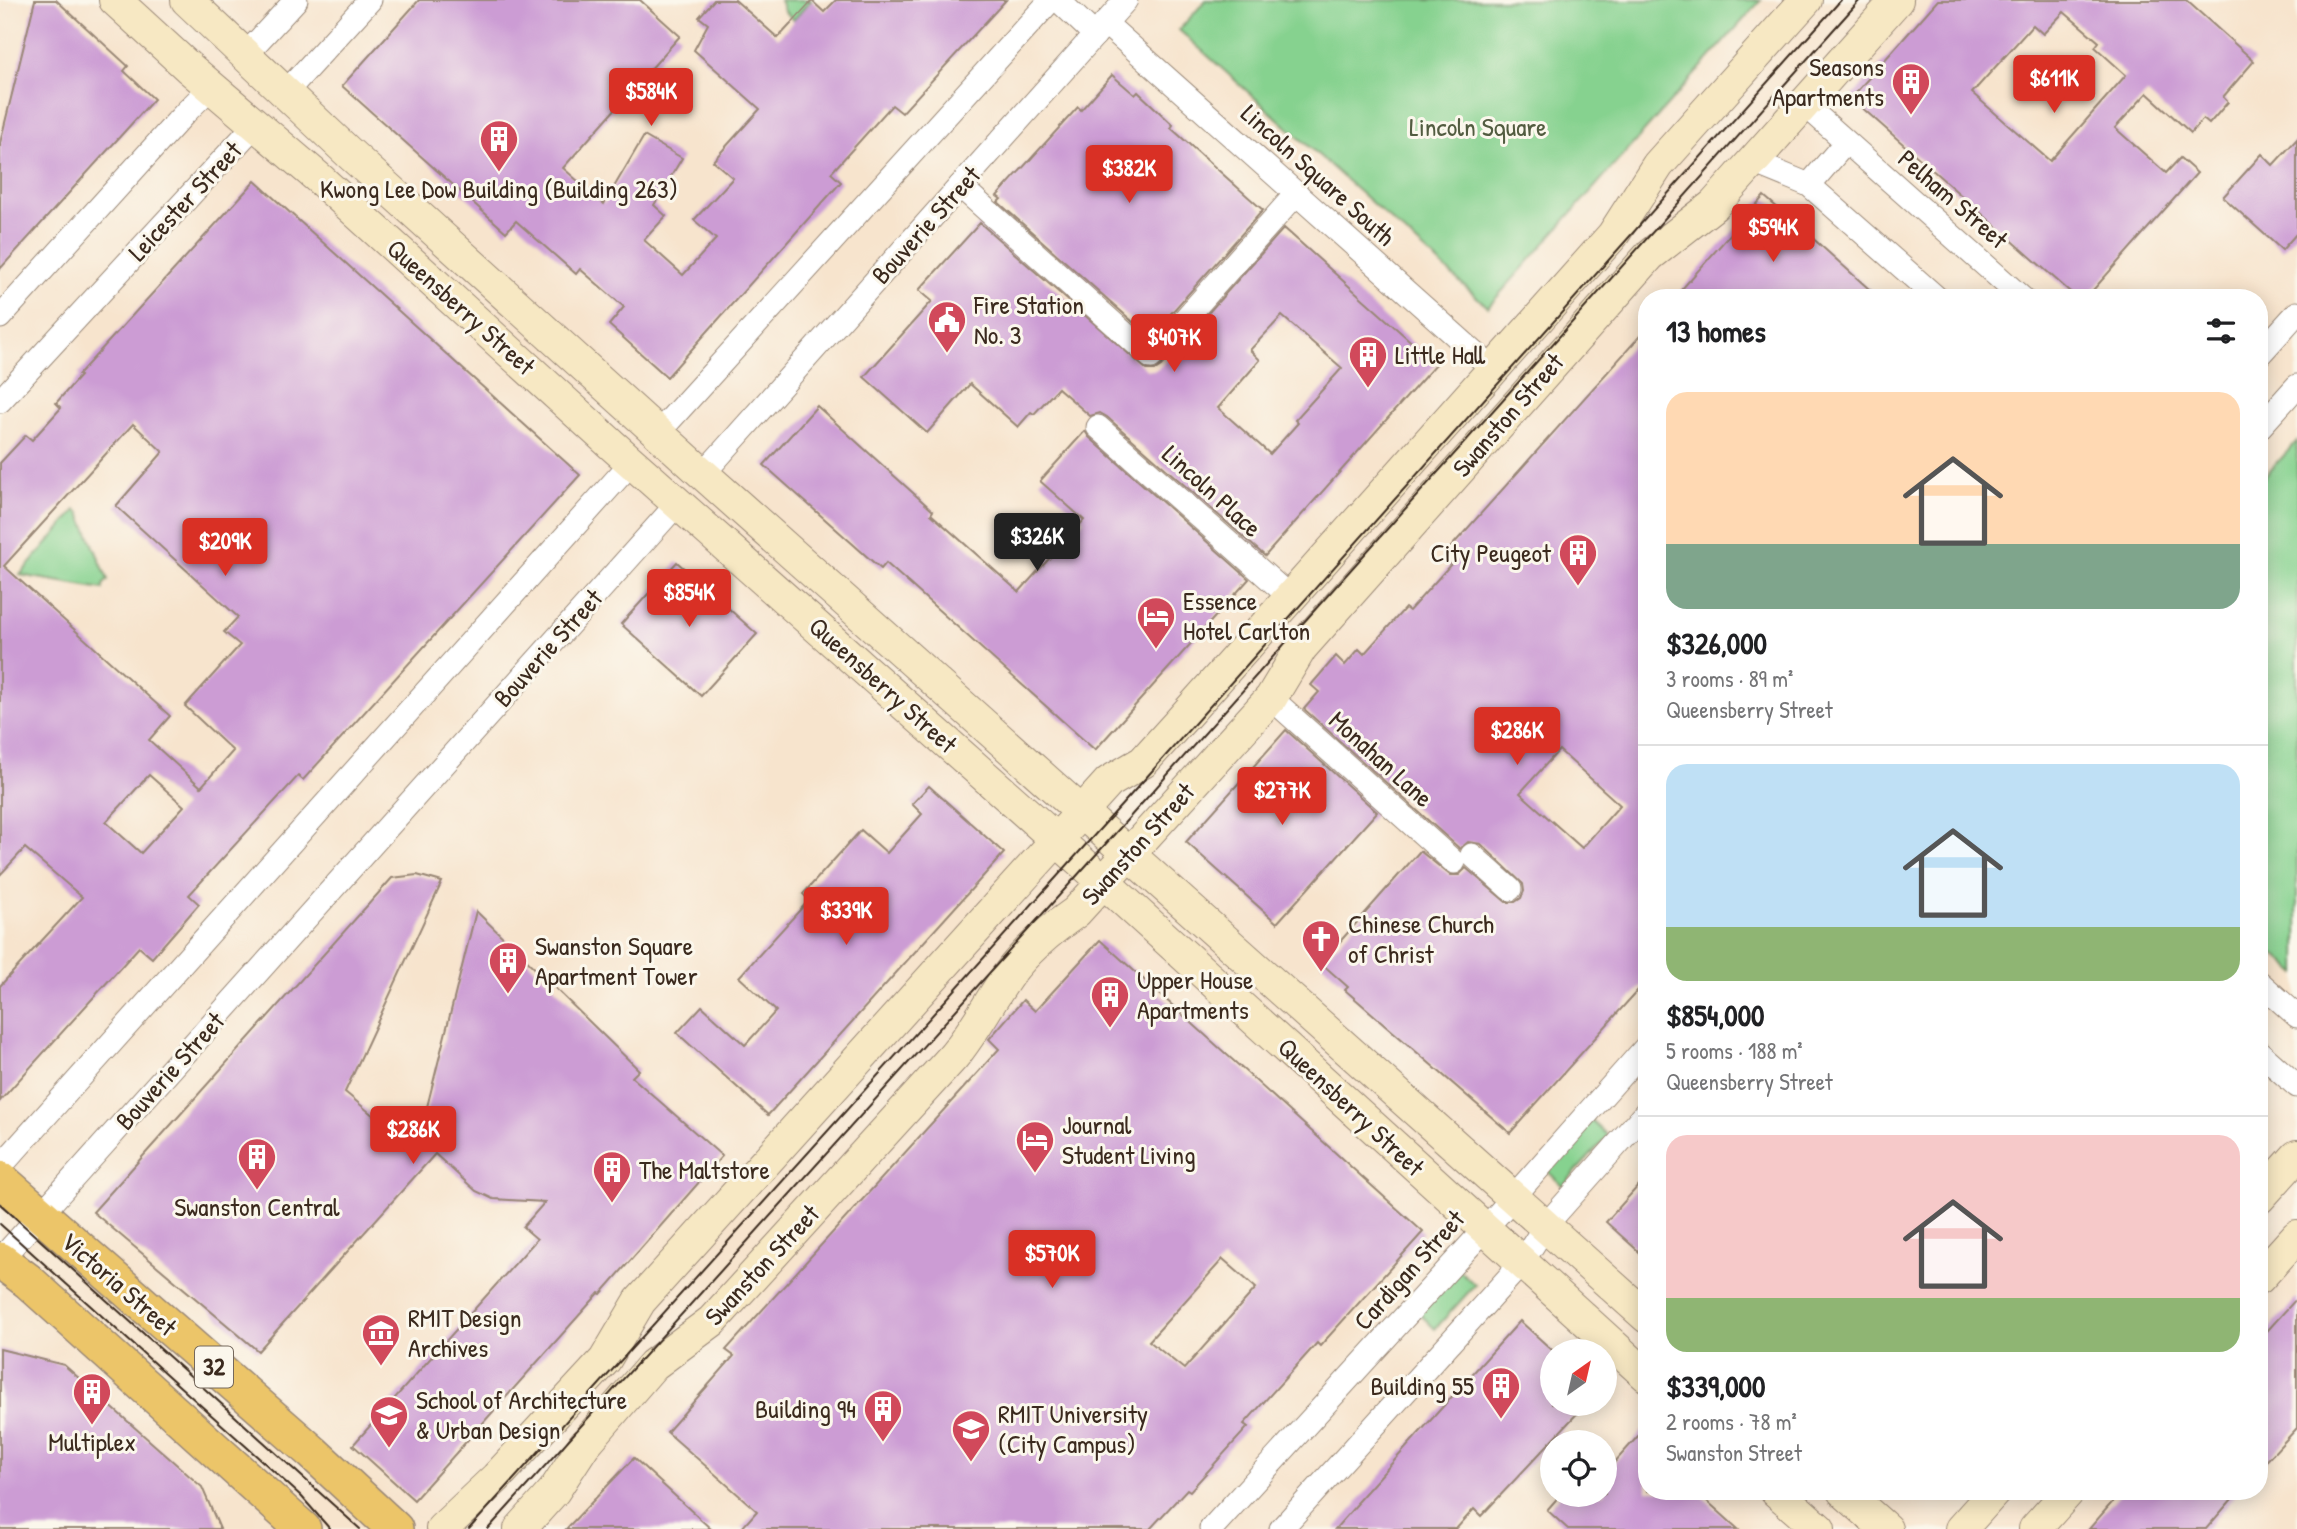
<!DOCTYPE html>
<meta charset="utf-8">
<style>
:root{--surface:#fff;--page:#f6f6f6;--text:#202124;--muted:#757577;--line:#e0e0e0;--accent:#d93025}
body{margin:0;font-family:"Patrick Hand",sans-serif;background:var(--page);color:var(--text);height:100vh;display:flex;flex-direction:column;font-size:26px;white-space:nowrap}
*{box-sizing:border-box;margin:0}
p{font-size:23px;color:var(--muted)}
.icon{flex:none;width:38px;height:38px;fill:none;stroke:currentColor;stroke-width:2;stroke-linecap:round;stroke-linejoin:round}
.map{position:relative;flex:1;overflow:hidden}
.sheet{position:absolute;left:1638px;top:289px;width:630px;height:1211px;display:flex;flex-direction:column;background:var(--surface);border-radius:28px;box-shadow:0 4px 18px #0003}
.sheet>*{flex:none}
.needle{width:46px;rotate:34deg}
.fabs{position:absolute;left:1540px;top:1339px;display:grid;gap:14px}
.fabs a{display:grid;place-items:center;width:77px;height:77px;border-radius:50%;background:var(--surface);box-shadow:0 4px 18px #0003;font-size:35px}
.price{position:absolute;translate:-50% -60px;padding:0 16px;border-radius:7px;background:var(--accent);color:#fff;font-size:23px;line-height:46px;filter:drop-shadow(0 2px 4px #0008)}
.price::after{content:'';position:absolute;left:50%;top:42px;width:21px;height:16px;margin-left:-10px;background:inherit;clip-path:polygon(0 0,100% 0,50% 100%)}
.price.current{background:#222;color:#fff}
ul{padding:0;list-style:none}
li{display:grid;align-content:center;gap:14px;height:371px;padding:0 28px}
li+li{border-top:2px solid var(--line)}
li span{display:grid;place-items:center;height:217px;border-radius:21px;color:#555}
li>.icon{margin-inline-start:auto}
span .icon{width:126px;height:126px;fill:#fffc;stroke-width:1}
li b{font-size:30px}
h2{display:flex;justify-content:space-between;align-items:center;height:84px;padding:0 28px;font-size:30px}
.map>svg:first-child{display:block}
.green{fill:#86d28f;stroke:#607e56;stroke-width:2}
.building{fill:#cc9cd4;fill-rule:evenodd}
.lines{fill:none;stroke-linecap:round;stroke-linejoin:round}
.street-casing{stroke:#998776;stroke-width:25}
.secondary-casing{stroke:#998776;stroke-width:34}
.primary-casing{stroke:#998776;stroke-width:38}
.street{stroke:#fff;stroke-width:23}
.secondary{stroke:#f7e8c3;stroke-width:32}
.primary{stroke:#ecc569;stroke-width:35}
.tram{stroke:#3b2a1e;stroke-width:2}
.labels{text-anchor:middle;stroke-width:6;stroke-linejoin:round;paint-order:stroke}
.shield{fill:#fbf7ec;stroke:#75685c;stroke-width:2}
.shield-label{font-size:24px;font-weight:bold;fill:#3b2a1e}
.poi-label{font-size:26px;fill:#3b2a1e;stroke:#fbf7ec;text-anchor:start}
.park-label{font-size:26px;fill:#525c40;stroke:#fbf7ec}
.street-label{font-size:26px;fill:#3b2a1e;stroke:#fbf7ec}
</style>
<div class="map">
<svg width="2297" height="1529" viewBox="0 0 2297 1529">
<rect width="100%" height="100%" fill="#fbf7ec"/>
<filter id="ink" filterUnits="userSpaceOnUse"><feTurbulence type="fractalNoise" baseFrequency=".0143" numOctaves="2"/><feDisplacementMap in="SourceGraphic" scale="14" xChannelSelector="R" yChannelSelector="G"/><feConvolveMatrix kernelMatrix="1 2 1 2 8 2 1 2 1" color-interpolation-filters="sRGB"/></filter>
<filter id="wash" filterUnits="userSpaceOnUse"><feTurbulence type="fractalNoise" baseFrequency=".00686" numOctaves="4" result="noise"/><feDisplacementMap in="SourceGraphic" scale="28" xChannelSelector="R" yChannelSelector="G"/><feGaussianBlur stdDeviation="1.57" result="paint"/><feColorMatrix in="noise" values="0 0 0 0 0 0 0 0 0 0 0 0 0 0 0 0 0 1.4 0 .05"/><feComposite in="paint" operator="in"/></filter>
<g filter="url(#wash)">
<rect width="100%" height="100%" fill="#f7e4cd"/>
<g class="green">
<path d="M780,0H811L794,20L784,11Z"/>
<path d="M1206,0H1761L1488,307L1179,30Z"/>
<path d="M2297,441V974L2259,939V483Z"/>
<path d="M76,510L80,513L108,580L103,585V589L20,575Z"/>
<path d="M1591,1120L1608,1136L1563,1186L1546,1170Z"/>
<path d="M1459,1270L1475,1285L1435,1329L1419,1313Z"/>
</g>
<g id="blocks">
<g class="building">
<path d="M35,0H56L128,66L124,71L154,99L0,269V143Z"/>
<path d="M419,0H640L680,36L563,168L604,204L644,136L682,158L654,205L666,216L644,240L683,275L716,239L694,220L733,178L713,161L760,109L694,50L708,24L699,17L714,0H735L778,38L812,1L824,12L836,0H1006L902,113L892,105L831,173L841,182L667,377L609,325L624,307L580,269L576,274L516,221L506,232L342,86Z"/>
<path d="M1938,0H2186L2254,61L2223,97L2228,102L2209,124L2203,119L2191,133L2147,93L2115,128L2166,173L2180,158L2197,173L2086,298H2077L1851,98ZM2064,12L2099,42L2095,47L2126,75L2050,161L1972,93L2033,25L2043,34Z"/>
<path d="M1112,75L1135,95L1138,92L1173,125L1171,128L1263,210L1150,337L998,202L1001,199L997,196L1078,107L1081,110Z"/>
<path d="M2297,139V233L2282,250L2223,197L2262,154L2273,165Z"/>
<path d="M255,181L580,475L303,780L298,776L189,895L199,904L152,958L139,947L0,1101V986L82,897L25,848L0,875V463L26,435L32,440L61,408L56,403L80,376L78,375ZM133,424L163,452L116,506L238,617L224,632L240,645L185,706L233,751L201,787L149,740L170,716L4,566ZM149,775L184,806L141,853L106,822Z"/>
<path d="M1764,196L1818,243L1879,298H1674Z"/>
<path d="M980,223L1147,370H1155L1161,366L1284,228L1436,364L1265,556L1107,417L1100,413L1090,416L1058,388L1034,414L1031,412L1018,427L970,384L927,433L864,377L932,301L919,290ZM1282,316L1342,368L1295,420L1298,423L1270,454L1218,408L1260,360L1250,350Z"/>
<path d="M1647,328V980L1510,1133L1345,990L1348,987L1321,963L1420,851L1450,875H1459L1466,868L1506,902H1515L1521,898L1524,891L1523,884L1481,844L1468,842L1460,849L1304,709L1319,692L1311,685L1336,656L1345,665L1359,649L1364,654L1405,608L1409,611L1444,572L1459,555L1450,548ZM1559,750L1620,805L1582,848L1520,793Z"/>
<path d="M817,406L933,511L931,514L1019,592L1084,520L1040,481L1085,431L1089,437L1249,579L1095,750L886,563L881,569L764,465Z"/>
<path d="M677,562L757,634L701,696L621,624Z"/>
<path d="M1286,730L1377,812L1277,923L1186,842Z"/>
<path d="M929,786L1004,853L768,1115L677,1033L702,1006L745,1045L776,1011L739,977L809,900L803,894L861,830L887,853L922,814L912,804Z"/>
<path d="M417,875L442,882L345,1092L416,1151L476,911L639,1070L632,1077L722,1156L601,1294L599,1293L414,1500L353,1445L537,1239L523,1227L545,1202L493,1199L476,1191L435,1154L258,1351L93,1212L392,878Z"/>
<path d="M1100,940L1423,1232L1320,1346L1317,1343L1244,1424L1248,1427L1190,1491L1187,1489L1150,1529H741L757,1511L667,1432L734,1356L726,1350L999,1049L989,1039L1023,1000L1035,1011ZM1223,1259L1256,1288L1184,1369L1149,1341Z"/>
<path d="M1647,1176V1259L1606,1222Z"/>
<path d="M2297,1298V1428L2259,1469V1340Z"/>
<path d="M1520,1321L1552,1350V1404H1586L1481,1516L1474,1509L1456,1529H1335L1358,1503L1357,1502Z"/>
<path d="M0,1349L64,1365L202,1487L220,1529H0Z"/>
<path d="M1647,1426V1491H1696L1738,1529H1568L1547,1510L1561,1494H1605V1473Z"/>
<path d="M634,1458L648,1471L711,1529H566Z"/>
<path d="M2122,1491H2239L2206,1529H2089Z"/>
</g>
</g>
</g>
<g filter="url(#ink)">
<use href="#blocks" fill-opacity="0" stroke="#998776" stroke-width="2"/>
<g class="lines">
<g class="street-casing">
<g id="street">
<path d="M1058,0L1095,35"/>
<path d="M1105,23L1493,369"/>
<path d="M246,54L296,0"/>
<path d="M285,93L370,0"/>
<path d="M1804,104L2022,298"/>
<path d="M1753,162L1809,185L1937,298"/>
<path d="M1809,185L1846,142"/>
<path d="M960,186L1151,357L1297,193"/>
<path d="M0,317L185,113L211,87"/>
<path d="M2259,355L2297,313"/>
<path d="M0,401L256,124"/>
<path d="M1098,427L1290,597"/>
<path d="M2259,428L2297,386"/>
<path d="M658,433L1051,0"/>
<path d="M703,474L1126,0"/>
<path d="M1271,698L1454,862"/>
<path d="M1472,855L1510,889"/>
<path d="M2259,982L2297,1016"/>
<path d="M2259,1052L2297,1086"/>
<path d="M0,1167L632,462"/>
<path d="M0,1260L678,503"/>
<path d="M1211,1529L1484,1230L1647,1046"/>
<path d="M1281,1529L1521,1264L1545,1226L1647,1111"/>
</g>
</g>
<g class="secondary-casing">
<g id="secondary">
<path d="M115,0L188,67L322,181L611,444L1086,866L1647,1376"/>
<path d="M187,0L348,152L703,474L1647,1317"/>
<path d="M2259,1198L2297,1156"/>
<path d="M2259,1278L2297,1236"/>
<path d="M1776,1491L1819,1529"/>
<path d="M1843,1491L1886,1529"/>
<path d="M442,1529L496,1478L605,1360L640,1301L1109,782L1143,762L1182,719L1613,235L1658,165L1806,0"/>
<path d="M520,1529L554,1491L584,1445L653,1365L712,1321L953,1057C974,1032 989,1002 1008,975C1027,949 1050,930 1076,912L1271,698L1301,648L1650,255L1714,205L1897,0"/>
<path d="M1961,1529L1995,1491"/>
<path d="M2035,1529L2069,1491"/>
</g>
</g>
<g class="primary-casing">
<g id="primary">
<path d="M0,1179L312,1452L395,1529"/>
<path d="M0,1260L28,1281L303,1529"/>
</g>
</g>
<use href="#street" class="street"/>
<use href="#secondary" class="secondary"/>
<use href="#primary" class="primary"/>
<g class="tram">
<path d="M0,1204L360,1529"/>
<path d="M0,1224L301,1496L330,1529"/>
<path d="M469,1529L1127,799L1841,0"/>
<path d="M488,1529L1111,838L1860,0"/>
</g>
</g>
</g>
<defs>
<g id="building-pin" transform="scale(2.0125)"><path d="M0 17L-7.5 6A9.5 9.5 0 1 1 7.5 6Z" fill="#d1495b" stroke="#fbf7ec"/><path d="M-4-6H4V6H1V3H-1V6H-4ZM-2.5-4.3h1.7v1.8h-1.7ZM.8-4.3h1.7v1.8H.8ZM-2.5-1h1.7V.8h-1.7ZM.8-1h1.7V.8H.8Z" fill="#fff"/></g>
<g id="civic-pin" transform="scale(2.0125)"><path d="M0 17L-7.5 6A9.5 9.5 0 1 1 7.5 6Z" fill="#d1495b" stroke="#fbf7ec"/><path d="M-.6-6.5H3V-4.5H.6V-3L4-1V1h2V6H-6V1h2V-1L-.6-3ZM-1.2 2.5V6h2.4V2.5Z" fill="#fff"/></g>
<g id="hotel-pin" transform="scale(2.0125)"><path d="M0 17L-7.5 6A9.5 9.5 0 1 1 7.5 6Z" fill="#d1495b" stroke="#fbf7ec"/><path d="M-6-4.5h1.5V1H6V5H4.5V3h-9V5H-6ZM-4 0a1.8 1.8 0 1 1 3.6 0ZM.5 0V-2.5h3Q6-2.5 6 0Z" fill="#fff"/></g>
<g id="church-pin" transform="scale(2.0125)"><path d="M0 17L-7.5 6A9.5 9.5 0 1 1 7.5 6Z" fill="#d1495b" stroke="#fbf7ec"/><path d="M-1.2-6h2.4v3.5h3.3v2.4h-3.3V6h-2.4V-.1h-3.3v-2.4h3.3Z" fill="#fff"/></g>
<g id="museum-pin" transform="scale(2.0125)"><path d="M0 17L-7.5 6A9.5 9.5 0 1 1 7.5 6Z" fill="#d1495b" stroke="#fbf7ec"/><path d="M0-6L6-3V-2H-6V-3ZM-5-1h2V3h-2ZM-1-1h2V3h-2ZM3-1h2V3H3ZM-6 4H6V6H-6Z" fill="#fff"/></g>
<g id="university-pin" transform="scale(2.0125)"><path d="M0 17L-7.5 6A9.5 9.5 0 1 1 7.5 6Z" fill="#d1495b" stroke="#fbf7ec"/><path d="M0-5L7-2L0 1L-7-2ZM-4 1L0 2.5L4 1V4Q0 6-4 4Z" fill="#fff"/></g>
</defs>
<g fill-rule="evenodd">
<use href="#building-pin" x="1911" y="82"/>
<use href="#building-pin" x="499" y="139"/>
<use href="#civic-pin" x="947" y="320"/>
<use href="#building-pin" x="1368" y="355"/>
<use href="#building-pin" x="1578" y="553"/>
<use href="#hotel-pin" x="1156" y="616"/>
<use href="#church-pin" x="1321" y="939"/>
<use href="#building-pin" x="508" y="961"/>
<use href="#building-pin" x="1110" y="995"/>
<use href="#hotel-pin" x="1035" y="1140"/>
<use href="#building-pin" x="257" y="1157"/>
<use href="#building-pin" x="612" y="1170"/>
<use href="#museum-pin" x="381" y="1333"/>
<use href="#building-pin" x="1501" y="1386"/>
<use href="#building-pin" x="92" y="1392"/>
<use href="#building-pin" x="883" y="1409"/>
<use href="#university-pin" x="389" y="1415"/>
<use href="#university-pin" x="971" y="1429"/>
</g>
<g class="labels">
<rect class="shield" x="195" y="1346.5" width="38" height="41" rx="5"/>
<g class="shield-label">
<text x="214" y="1375">32</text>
</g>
<g class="poi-label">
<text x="1884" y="76" text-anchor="end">Seasons<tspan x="1884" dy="30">Apartments</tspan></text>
<text x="499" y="198" text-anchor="middle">Kwong Lee Dow Building (Building 263)</text>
<text x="974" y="314">Fire Station<tspan x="974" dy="30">No. 3</tspan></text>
<text x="1395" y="364">Little Hall</text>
<text x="1551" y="562" text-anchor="end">City Peugeot</text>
<text x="1183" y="610">Essence<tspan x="1183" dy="30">Hotel Carlton</tspan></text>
<text x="1348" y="933">Chinese Church<tspan x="1348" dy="30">of Christ</tspan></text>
<text x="535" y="955">Swanston Square<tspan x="535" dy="30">Apartment Tower</tspan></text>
<text x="1137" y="989">Upper House<tspan x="1137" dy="30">Apartments</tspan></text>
<text x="1062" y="1134">Journal<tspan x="1062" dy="30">Student Living</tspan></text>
<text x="639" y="1179">The Maltstore</text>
<text x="257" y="1216" text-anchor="middle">Swanston Central</text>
<text x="408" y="1327">RMIT Design<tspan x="408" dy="30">Archives</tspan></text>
<text x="1474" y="1395" text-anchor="end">Building 55</text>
<text x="416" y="1409">School of Architecture<tspan x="416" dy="30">&amp; Urban Design</tspan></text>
<text x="856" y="1418" text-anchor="end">Building 94</text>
<text x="998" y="1423">RMIT University<tspan x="998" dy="30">(City Campus)</tspan></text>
<text x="92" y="1451" text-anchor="middle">Multiplex</text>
</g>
<g class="park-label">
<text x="1478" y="136">Lincoln Square</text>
</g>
<g class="street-label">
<text transform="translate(1318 175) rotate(42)" y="9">Lincoln Square South</text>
<text transform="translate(1953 199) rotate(41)" y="9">Pelham Street</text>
<text transform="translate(185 201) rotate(-47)" y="9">Leicester Street</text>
<text transform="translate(926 225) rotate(-48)" y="9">Bouverie Street</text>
<text transform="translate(461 307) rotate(42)" y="9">Queensberry Street</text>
<text transform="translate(1508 415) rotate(-49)" y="9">Swanston Street</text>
<text transform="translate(1212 491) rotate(42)" y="9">Lincoln Place</text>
<text transform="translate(548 648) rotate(-48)" y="9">Bouverie Street</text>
<text transform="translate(883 685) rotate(42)" y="9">Queensberry Street</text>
<text transform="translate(1381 759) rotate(42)" y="9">Monahan Lane</text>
<text transform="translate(1138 844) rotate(-48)" y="9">Swanston Street</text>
<text transform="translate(170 1071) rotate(-48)" y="9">Bouverie Street</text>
<text transform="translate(1351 1107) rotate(43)" y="9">Queensberry Street</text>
<text transform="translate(762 1265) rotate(-47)" y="9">Swanston Street</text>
<text transform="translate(1409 1270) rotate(-48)" y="9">Cardigan Street</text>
<text transform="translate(119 1284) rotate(41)" y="9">Victoria Street</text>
</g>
</g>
</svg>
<div class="fabs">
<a><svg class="needle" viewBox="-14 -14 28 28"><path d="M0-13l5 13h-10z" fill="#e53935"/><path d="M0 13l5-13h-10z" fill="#757577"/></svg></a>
<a><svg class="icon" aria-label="locate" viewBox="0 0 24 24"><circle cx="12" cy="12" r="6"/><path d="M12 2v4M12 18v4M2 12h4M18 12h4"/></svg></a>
</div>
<b class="price" style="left:2054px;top:115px">$611K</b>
<b class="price" style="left:651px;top:128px">$584K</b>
<b class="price" style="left:1129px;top:205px">$382K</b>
<b class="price" style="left:1773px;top:264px">$594K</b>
<b class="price" style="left:1174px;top:374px">$407K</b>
<b class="price current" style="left:1037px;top:573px">$326K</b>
<b class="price" style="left:225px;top:578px">$209K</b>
<b class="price" style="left:689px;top:629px">$854K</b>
<b class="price" style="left:1517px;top:767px">$286K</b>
<b class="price" style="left:1282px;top:827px">$277K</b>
<b class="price" style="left:846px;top:947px">$339K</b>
<b class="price" style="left:413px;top:1166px">$286K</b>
<b class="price" style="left:1052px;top:1290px">$570K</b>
<section class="sheet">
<h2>13 homes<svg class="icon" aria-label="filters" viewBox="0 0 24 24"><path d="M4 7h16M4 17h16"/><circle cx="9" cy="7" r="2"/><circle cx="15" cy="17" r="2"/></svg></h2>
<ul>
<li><span style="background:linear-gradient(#ffd9b3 70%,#7fa58c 0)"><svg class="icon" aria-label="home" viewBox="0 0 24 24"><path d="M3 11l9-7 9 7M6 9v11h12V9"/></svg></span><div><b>$326,000</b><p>3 rooms · 89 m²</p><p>Queensberry Street</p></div></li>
<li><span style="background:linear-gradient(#bfe0f5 75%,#8fb573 0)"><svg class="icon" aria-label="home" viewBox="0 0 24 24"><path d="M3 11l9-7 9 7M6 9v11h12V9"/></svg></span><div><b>$854,000</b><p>5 rooms · 188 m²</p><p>Queensberry Street</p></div></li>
<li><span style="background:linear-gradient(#f6c9c9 75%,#8fb573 0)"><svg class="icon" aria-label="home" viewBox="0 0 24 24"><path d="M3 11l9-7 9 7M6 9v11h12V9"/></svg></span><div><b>$339,000</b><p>2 rooms · 78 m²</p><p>Swanston Street</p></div></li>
</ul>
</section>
</div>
